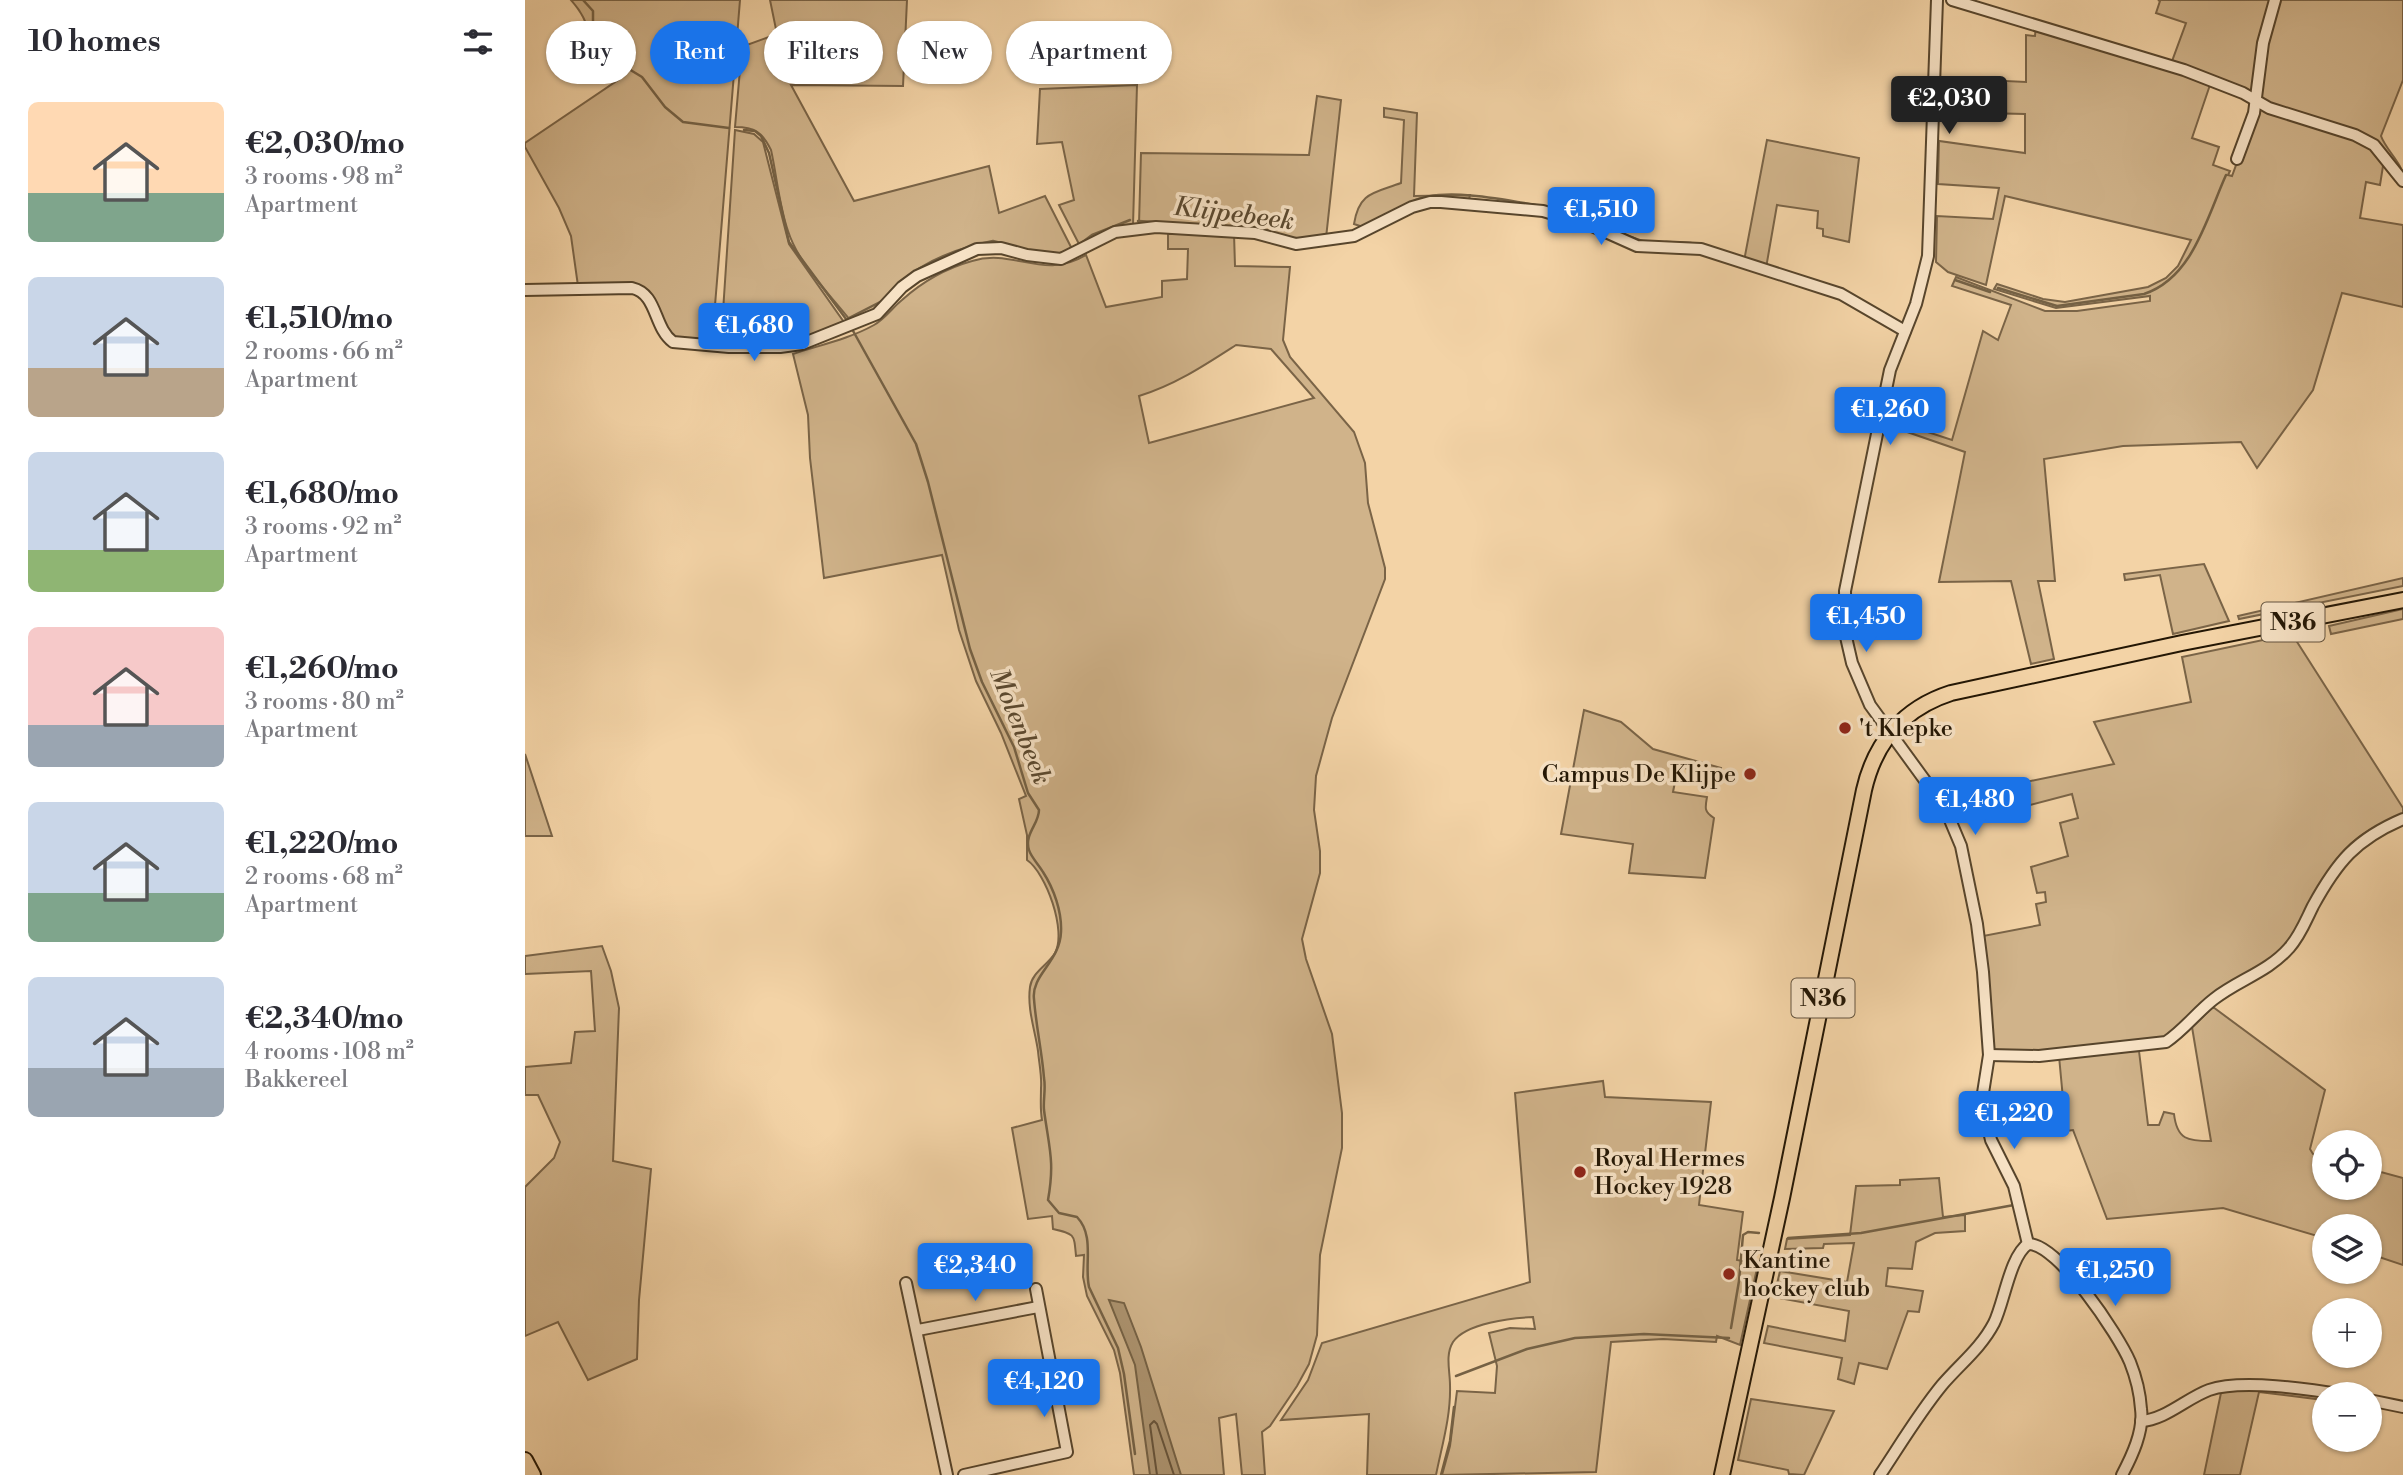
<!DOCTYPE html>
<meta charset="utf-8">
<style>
:root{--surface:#fff;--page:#f7f7f7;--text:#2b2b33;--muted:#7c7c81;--accent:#1a73e8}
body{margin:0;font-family:"Libre Bodoni",serif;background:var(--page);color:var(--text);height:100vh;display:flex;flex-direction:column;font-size:26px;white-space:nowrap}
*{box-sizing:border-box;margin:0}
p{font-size:23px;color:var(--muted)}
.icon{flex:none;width:38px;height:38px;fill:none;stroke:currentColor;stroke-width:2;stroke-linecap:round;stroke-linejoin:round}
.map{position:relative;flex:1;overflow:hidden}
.drawer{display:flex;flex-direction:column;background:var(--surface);width:525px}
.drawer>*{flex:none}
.guide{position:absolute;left:21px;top:21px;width:665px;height:63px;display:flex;gap:14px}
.controls{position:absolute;left:1787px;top:1130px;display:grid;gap:14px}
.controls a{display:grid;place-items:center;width:70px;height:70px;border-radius:50%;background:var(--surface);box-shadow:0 2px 5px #0004;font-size:35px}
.price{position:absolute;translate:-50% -60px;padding:0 16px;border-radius:7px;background:var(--accent);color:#fff;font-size:23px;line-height:46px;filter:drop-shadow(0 2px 4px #0008)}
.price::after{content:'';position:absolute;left:50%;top:42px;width:21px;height:16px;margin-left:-10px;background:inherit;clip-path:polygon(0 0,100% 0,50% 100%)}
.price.current{background:#222;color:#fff}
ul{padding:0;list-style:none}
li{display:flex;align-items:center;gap:21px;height:175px;padding:0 28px}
li span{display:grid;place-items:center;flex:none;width:196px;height:140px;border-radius:10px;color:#555}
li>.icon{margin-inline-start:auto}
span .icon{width:84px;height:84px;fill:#fffc;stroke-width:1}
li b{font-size:30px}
h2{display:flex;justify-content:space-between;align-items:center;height:84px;padding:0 28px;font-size:30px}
.tag{padding:0 24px;border-radius:32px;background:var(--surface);box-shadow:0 2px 5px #0004;font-size:24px;line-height:63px}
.tag.current{background:var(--accent);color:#fff}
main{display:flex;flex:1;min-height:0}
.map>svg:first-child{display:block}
.green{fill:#d0b38a;stroke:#7a6447;stroke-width:2;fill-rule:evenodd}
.water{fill:#ac936f;stroke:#756144;stroke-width:2}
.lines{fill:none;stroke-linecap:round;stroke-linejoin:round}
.shore{stroke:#68543a;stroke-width:2}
.stream{stroke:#756144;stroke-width:2.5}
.minor-casing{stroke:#57452c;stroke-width:14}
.major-casing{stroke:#231604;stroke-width:18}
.minor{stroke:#f7e2c5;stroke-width:10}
.major{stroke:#f3d3a6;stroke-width:14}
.poi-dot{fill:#8f2418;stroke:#f7e2c5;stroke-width:2.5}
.labels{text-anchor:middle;stroke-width:7;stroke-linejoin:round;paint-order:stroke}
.shield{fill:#f7e2c5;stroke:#63533e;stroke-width:2}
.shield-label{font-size:23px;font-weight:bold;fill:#231604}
.poi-label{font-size:24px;fill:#231604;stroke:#f7e2c5;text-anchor:start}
.water-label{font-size:26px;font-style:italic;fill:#5a482f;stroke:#f7e2c5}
</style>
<main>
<section class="drawer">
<h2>10 homes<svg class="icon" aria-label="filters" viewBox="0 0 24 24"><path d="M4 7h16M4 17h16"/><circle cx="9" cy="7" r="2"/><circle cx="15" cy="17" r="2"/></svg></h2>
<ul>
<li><span style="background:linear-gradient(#ffd9b3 65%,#7fa58c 0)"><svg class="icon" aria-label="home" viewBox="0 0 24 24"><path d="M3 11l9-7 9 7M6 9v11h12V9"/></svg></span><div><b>€2,030/mo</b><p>3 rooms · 98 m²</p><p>Apartment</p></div></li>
<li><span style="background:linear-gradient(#c9d6e8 65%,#b9a48a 0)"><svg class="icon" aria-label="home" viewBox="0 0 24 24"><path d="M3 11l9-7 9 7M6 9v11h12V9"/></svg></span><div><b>€1,510/mo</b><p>2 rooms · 66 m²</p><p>Apartment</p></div></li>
<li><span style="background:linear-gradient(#c9d6e8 70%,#8fb573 0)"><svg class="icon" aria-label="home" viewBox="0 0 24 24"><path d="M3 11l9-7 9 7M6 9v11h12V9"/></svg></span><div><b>€1,680/mo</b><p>3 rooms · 92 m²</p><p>Apartment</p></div></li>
<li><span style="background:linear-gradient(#f6c9c9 70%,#9aa5b1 0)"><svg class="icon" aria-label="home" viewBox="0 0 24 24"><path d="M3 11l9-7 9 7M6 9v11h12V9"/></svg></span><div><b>€1,260/mo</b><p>3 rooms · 80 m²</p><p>Apartment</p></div></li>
<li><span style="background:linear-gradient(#c9d6e8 65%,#7fa58c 0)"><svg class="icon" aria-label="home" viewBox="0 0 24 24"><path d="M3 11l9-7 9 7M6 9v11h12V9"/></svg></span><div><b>€1,220/mo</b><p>2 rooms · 68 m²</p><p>Apartment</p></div></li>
<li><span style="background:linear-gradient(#c9d6e8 65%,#9aa5b1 0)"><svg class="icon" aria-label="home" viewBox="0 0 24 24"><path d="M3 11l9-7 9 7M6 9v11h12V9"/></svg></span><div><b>€2,340/mo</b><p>4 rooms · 108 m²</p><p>Bakkereel</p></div></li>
</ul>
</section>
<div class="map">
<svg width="1878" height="1475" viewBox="0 0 1878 1475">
<rect width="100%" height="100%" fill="#f3d3a6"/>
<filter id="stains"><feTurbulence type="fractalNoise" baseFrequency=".00286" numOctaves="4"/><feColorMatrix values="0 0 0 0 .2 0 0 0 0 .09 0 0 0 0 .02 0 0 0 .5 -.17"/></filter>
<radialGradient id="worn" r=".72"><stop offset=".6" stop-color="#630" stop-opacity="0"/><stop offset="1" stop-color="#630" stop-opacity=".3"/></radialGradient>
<g class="green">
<path d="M46,0H215L187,342C177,342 162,344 153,340C133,333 136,303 122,290L53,286L46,236L34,208L0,147V143L93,80C85,71 76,62 71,52C61,30 64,20 46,0Z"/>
<path d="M245,0H382L378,86L266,85L329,201L464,166L474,213L520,196L548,251L531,256L470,243L396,270L356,308L325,320C304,293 274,265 263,231C254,205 252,177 246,150C237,132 230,127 210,127L218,35L222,45L252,34Z"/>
<path d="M1633,0H1748L1727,92L1646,64L1661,23L1631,13L1635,1Z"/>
<path d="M1752,0H1878V80L1856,136C1861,150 1878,164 1878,177L1856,145L1738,102C1728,77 1746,26 1752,0Z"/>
<path d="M1511,25L1686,82L1667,138L1694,147L1688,165L1705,171L1703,175L1707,176L1732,108L1840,142L1862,164L1858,166L1855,185L1841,182L1835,218L1878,225V307L1817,293L1788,390L1732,468L1716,442L1598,446L1519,459L1530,581H1513L1529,659L1506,664L1486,581L1414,582L1440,452L1362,425L1363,419L1427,440L1458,331L1473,340L1486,305L1427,286L1431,277L1520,311H1552L1625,301V296L1531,308L1469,289L1472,284L1518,299L1540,302L1623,287L1641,278L1653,266L1666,240L1480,196L1461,285L1423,272L1411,262L1412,216L1468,219L1474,188L1413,184L1414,141L1500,153V114L1415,112L1416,78L1501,82V35L1510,36Z"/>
<path d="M612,85L608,225L556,248L534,205L549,200L537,142L512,144L515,89Z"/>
<path d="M792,96L816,100L801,238L787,240L614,224L616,153L784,155Z"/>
<path d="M859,108L892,113L889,196L945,195L944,200L908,198L835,231V226L829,224C834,192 849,193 876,183L879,120L859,117Z"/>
<path d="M210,130L229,134L238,142L264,244L321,325L265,344L196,342Z"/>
<path d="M1242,140L1334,158L1324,242L1298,236V229L1292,228L1293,211L1252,205L1241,268L1219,261Z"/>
<path d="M643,234H709L710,266L765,267L758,340L765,357L829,432L840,463L843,503L860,568V579L807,718L791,776L789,810L795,851V873L777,939L781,959L807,1034L817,1113V1148L795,1255L792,1335L784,1364L772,1386L745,1426L737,1432L740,1475H717L711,1414L694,1418L699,1475H609L595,1373L589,1350L562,1296L558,1277L559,1255L551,1256C549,1234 550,1234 528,1229L527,1216L503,1219L487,1128L517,1120C515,1109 516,1100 516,1088C517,1076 514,1063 513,1051C510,1030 502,1009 505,987C507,972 523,965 530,953C542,931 521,873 502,860V835L494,799L501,796L476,733L451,681L434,630L417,555L299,578L285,458L283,415L268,354C295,345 324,339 349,325C360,319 368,307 377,300C397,282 422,268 447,261C489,248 518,281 561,255L581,307L637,297V281L662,279L663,249H643ZM711,345L746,349L789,398L624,443L614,396C650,385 680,365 711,345Z"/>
<path d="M1679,564L1704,621L1648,634L1635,575L1600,580L1599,574Z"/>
<path d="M1878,578V586L1714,619L1713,616Z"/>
<path d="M1878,609V619L1806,634L1804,626Z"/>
<path d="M1767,634L1878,808V814C1863,821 1847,827 1834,837C1796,865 1785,914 1758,951L1645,1037L1532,1052L1470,1053L1467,1048L1458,936L1515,925L1511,904L1521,902L1520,892L1512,893L1506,867L1543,856L1535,823L1553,818L1547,794L1501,806L1496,783L1589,764L1569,722L1666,702L1657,657Z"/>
<path d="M1059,710L1096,722L1128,749L1196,768L1195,774L1153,767L1148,792L1182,797C1180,808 1179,812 1189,818L1180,878L1104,873L1108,844L1036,834Z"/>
<path d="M0,754L27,836H0Z"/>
<path d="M77,946L86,971L94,1008L88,1161L126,1169L114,1300L112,1359L63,1380L33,1322L0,1336V1187L29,1158L35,1142L13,1095H0V1067L46,1063L50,1032L70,1031L66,971L0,974V956Z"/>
<path d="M1688,1007L1800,1090L1785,1149L1788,1154L1799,1157V1188H1844L1845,1169L1878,1178V1265L1845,1254L1844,1227H1799V1238L1698,1208L1582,1219L1548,1130L1541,1131L1534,1056L1614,1051L1623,1125H1634L1639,1112L1649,1114C1652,1140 1663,1141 1686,1141L1667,1027Z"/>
<path d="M1078,1081L1080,1097L1186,1102L1174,1205L1218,1212L1212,1260L1233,1264L1215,1345L1192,1336L1191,1342L1138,1339L1086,1342L1071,1472L917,1475L925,1446L932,1391L970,1393L972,1366L964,1333L985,1328L1010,1329L1008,1317C987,1318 941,1323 928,1342C920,1355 925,1371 925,1385C926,1416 917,1445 911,1475H842L844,1414L756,1420L783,1380L797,1343L1005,1282L990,1093Z"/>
<path d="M1414,1178L1418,1217L1440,1215V1231L1410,1233L1391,1242L1387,1269L1363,1268L1361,1286L1398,1291L1394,1312L1383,1311L1362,1369L1334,1363L1329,1384L1313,1379L1317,1358L1239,1343L1243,1326L1320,1341L1324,1311L1249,1297L1255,1271L1322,1282L1329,1243L1299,1244L1298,1248L1260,1249L1262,1239L1325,1235L1331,1186L1375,1185V1180Z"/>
<path d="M1722,1387L1799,1395V1400L1734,1392L1715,1475H1679L1697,1388Z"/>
<path d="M1226,1399L1309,1411L1279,1475L1264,1474L1263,1470L1213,1460Z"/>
</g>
<path class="water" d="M584,1300L599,1303L616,1347L656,1475H625L610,1365Z"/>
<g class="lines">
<path class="shore" d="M632,1475L625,1425L629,1421L632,1424L649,1475"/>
<g class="stream">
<path d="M58,0L68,11V22L78,47L94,63L117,77L140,107L158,122L204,128"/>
<path d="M219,130L230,131L236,136L244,153L264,242L324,323"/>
<path d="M887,202C915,186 983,200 1015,206"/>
<path d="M1022,207L1066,220"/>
<path d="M613,221L631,222"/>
<path d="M732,228L746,232"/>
<path d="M1100,235L1117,241"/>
<path d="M1141,242L1166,243"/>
<path d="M454,244L468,241L488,246"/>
<path d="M555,244L567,235L605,220"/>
<path d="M1430,280L1465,292"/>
<path d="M373,284C393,267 419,254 444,247"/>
<path d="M1473,288L1532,306L1619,294C1668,278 1682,217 1701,175"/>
<path d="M322,319L357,301"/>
<path d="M327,329L391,444L403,482L445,649L457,682L489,747L503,793L514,810C514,824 499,834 504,850C506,857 514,865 518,872C529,889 537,912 536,932C535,962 506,975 509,999C511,1026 517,1052 519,1078C521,1089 518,1100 519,1110C524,1148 530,1161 523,1200L534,1213L552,1217C570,1236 559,1264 564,1287L593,1348L599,1374L610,1454"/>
<path d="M1263,1238L1336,1233L1489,1205"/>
<path d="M1206,1328L1214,1281L1218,1235L1223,1232L1234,1233"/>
<path d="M931,1376L1002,1349L1050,1338L1119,1334L1204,1338"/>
<path d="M916,1475L925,1441L929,1407"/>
</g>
<g class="minor-casing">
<g id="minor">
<path d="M1412,0L1403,256L1391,304L1365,370L1320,591L1321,637L1327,663L1345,705L1420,808L1436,846L1452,924L1458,972L1464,1055L1458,1093L1462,1123L1466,1140L1489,1186L1503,1244"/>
<path d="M1427,0L1659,70L1718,93L1744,108L1830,135L1849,145L1878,181"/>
<path d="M1712,159L1729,113L1738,43L1750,0"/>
<path d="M0,290L107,288C133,294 128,327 148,342L204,347H255L277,344L352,314L377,287L392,276L452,249L476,248L502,255L536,259L590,232L631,227L730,233L771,244L829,236L887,207L905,202H916L1018,211L1065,225L1112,246L1176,249L1316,294L1380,331"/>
<path d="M1464,1055L1514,1056L1641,1042C1659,1030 1672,1012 1689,999C1713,980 1743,972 1764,948C1775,936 1781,920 1788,906C1812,862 1831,839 1878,819"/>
<path d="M1503,1244C1533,1243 1594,1336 1605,1362C1611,1377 1615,1393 1616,1409C1619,1431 1607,1456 1597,1475"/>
<path d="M381,1283L422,1475"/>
<path d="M393,1330L513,1307"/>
<path d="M1844,1400L1878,1407"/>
<path d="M1616,1421C1640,1420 1662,1398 1684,1390C1716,1379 1785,1389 1819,1395"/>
<path d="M439,1475L542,1452L511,1289"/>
<path d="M1355,1475C1375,1445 1394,1413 1417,1385C1435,1364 1456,1348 1469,1323C1479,1303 1485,1256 1503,1244"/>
</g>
</g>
<g class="major-casing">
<g id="major">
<path d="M0,1460L8,1475"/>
<path d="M1197,1475L1257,1198L1339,790C1350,742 1379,708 1426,693L1657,643L1878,600"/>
</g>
</g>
<use href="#minor" class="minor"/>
<use href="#major" class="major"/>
</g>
<g class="poi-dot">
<circle cx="1320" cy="728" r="7"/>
<circle cx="1225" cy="774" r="7"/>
<circle cx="1055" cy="1172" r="7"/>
<circle cx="1204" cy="1274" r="7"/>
</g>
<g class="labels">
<g class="shield">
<rect x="1736.5" y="602.5" width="63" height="39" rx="5"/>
<rect x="1266.5" y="978.5" width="63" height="39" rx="5"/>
</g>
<g class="shield-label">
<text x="1768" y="630">N36</text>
<text x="1298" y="1006">N36</text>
</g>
<g class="poi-label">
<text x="1334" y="736">'t Klepke</text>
<text x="1211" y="782" text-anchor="end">Campus De Klijpe</text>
<text x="1069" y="1166">Royal Hermes<tspan x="1069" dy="28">Hockey 1928</tspan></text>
<text x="1218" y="1268">Kantine<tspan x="1218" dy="28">hockey club</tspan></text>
</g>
<g class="water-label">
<text transform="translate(709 213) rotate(7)" y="9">Klijpebeek</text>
<text transform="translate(496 726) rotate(68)" y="9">Molenbeek</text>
</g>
</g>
<rect width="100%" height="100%" filter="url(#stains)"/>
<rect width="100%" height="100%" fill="url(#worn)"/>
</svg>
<div class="controls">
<a><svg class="icon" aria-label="locate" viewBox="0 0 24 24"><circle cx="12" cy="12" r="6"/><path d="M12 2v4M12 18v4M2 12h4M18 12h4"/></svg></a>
<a><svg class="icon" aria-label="layers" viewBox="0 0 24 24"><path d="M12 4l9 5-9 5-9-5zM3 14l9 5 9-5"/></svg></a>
<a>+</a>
<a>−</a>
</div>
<b class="price current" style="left:1424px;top:136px">€2,030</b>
<b class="price" style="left:1076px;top:247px">€1,510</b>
<b class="price" style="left:229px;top:363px">€1,680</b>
<b class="price" style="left:1365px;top:447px">€1,260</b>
<b class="price" style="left:1341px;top:654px">€1,450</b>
<b class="price" style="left:1450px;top:837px">€1,480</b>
<b class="price" style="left:1489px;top:1151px">€1,220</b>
<b class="price" style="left:450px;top:1303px">€2,340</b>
<b class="price" style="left:1590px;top:1308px">€1,250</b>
<b class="price" style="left:519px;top:1419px">€4,120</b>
<div class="guide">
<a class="tag">Buy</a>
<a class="tag current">Rent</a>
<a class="tag">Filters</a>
<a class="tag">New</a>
<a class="tag">Apartment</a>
</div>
</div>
</main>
